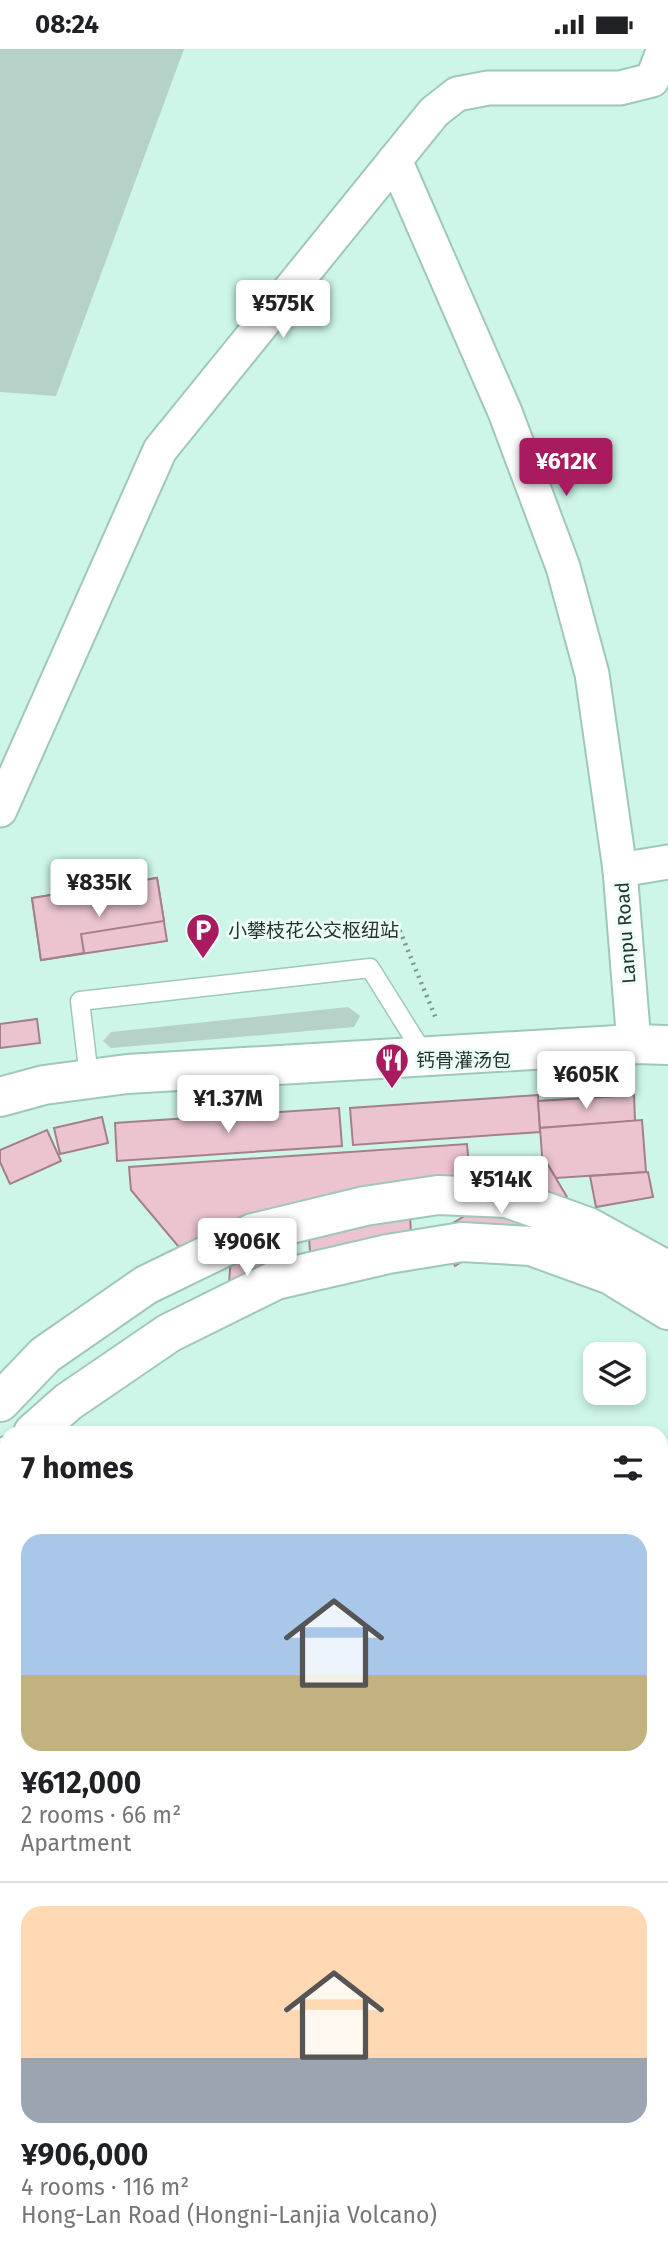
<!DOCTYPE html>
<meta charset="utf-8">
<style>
:root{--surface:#fff;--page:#f6f6f6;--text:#202124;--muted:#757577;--line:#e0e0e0;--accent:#a81c5f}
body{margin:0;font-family:"Fira Sans","Noto Sans SC",sans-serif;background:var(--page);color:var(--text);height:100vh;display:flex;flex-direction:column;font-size:26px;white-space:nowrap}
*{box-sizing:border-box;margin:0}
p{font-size:23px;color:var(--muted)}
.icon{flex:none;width:38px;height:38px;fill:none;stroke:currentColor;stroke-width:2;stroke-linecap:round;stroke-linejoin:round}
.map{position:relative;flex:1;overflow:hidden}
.sheet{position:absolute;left:0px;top:1377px;width:668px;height:842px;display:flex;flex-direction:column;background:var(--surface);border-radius:21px 21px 0 0;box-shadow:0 4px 10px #0003}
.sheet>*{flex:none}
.fabs{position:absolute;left:583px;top:1293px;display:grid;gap:14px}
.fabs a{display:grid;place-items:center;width:63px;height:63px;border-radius:14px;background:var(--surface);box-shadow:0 4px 10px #0003;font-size:35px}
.price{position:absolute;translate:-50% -60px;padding:0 16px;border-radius:7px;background:#fff;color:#222;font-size:23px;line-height:46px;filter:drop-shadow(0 2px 4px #0008)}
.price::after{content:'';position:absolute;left:50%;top:42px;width:21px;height:16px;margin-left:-10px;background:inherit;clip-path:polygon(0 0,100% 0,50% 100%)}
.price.active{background:var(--accent);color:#fff}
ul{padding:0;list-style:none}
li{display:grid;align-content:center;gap:14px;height:371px;padding:0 21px}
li+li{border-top:2px solid var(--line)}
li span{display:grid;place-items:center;height:217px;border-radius:21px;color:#555}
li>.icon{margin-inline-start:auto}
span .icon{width:126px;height:126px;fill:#fffc;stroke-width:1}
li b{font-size:30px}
h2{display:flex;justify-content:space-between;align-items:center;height:84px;padding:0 21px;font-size:30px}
.status{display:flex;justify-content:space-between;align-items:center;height:49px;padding:0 35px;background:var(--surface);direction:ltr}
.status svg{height:19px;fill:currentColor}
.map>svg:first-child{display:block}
.green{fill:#b6d1c8}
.building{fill:#ebc4d0;stroke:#a3808a;stroke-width:2}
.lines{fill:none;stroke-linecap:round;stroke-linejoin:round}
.lane-casing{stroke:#9fc7ba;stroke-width:21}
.street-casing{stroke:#9fc7ba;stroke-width:37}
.primary-casing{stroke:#9fc7ba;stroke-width:42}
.highway-casing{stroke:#9fc7ba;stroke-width:42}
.path{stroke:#7a978e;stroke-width:4.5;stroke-dasharray:2 5;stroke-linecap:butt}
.lane{stroke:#fff;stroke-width:18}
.street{stroke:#fff;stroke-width:33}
.primary{stroke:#fff;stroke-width:38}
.highway{stroke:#fff;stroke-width:38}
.labels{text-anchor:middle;stroke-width:6;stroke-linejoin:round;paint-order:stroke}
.poi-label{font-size:19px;fill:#24342f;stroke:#edfdf8;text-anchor:start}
.street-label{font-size:19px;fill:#24342f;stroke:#edfdf8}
</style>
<div class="status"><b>08:24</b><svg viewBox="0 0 49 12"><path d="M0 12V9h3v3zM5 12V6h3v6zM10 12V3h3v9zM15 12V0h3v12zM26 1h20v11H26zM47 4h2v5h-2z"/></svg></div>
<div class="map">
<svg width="668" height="2218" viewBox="0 0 668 2218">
<rect width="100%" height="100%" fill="#cdf6e9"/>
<g class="green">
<path d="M0,0H184L56,347L0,343Z"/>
<path d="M348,958L360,967L354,978L111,999L103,992L111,983Z"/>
</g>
<g class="building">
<path d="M157,829L167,892L41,911L32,849Z"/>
<path d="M157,829L164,872L81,885L84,904L41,911L32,849Z"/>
<path d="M37,970L40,994L0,999V975Z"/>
<path d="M538,1046L540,1083L353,1096L350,1059Z"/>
<path d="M634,1046L635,1072L540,1079L538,1052Z"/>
<path d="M339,1059L342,1097L117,1112L115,1074Z"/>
<path d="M102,1068L108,1094L60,1105L54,1079Z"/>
<path d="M642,1071L646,1123L556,1129L548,1116L543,1119L540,1079Z"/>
<path d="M47,1081L61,1112L10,1135L0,1113V1101Z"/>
<path d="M467,1095L471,1143L410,1165L411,1187L310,1203L309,1188L178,1197L131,1141L129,1118Z"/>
<path d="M548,1116L567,1148L455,1217L435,1185Z"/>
<path d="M648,1123L653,1148L596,1158L590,1127Z"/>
<path d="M231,1209L266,1212L263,1250L228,1246Z"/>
</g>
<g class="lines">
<g class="lane-casing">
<path id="lane" d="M89,1028L80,952L370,919L425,1007"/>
</g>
<g class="street-casing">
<g id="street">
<path d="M395,111L505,363L563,518L592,625L620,821"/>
<path d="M0,761L160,401L434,63L457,45L488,39H620L652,31L664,0"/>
<path d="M634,995L620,821L668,813"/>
</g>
</g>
<g class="primary-casing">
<path id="primary" d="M0,1048L44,1036L127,1025L634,995L668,996"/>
</g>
<g class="highway-casing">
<g id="highway">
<path d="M0,1353L45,1306L146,1236L253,1184L365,1157L438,1146L507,1149L588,1178L668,1222"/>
<path d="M33,1384L68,1353L169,1284L276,1231L388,1205L462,1193L531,1197L611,1226L668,1261"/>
<path d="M0,1413L7,1407"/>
<path d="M0,1487L7,1492"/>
<path d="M0,1579L7,1584"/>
<path d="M662,1690L668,1686"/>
<path d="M662,1891L668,1896"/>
<path d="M662,1979L668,1983"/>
<path d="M0,2015L7,2008"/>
<path d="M662,2050L668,2053"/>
</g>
</g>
<path class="path" d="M397,875L437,972"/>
<use href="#lane" class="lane"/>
<use href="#street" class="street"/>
<use href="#primary" class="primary"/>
<use href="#highway" class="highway"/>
</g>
<defs>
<g id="parking-pin" transform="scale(1.75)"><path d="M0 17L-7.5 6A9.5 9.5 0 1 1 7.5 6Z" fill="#a81c5f" stroke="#edfdf8"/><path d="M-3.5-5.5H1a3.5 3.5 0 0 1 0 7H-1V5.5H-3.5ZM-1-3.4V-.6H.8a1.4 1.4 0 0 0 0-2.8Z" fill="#fff"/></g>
<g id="restaurant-pin" transform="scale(1.75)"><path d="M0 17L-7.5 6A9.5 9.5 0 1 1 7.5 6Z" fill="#a81c5f" stroke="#edfdf8"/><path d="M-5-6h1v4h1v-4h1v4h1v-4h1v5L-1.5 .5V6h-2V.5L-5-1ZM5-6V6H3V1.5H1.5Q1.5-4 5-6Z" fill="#fff"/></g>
</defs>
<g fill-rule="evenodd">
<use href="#parking-pin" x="203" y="881"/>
<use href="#restaurant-pin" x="392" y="1011"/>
</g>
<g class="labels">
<g class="poi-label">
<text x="228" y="888">小攀枝花公交枢纽站</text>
<text x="416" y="1018">钙骨灌汤包</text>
</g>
<g class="street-label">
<text transform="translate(625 884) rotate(-94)" y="7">Lanpu Road</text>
</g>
</g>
</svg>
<div class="fabs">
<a><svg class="icon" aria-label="layers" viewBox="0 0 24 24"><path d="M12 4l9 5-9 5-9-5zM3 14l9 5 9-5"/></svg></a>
</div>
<b class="price" style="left:283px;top:291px">¥575K</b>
<b class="price active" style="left:566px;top:449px">¥612K</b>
<b class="price" style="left:99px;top:870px">¥835K</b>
<b class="price" style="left:586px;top:1062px">¥605K</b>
<b class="price" style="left:228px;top:1086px">¥1.37M</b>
<b class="price" style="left:501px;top:1167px">¥514K</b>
<b class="price" style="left:247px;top:1229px">¥906K</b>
<section class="sheet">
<h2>7 homes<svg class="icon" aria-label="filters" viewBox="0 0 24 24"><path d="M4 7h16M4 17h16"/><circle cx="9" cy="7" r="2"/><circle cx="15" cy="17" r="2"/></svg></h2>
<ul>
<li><span style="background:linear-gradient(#a9c7e8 65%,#c2b280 0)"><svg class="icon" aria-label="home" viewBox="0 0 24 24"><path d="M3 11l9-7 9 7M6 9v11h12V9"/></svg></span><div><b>¥612,000</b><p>2 rooms · 66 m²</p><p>Apartment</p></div></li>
<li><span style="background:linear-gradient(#ffd9b3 70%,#9aa5b1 0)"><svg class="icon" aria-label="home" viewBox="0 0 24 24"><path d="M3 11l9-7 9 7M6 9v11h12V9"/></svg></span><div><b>¥906,000</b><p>4 rooms · 116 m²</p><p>Hong-Lan Road (Hongni-Lanjia Volcano)</p></div></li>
</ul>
</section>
</div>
